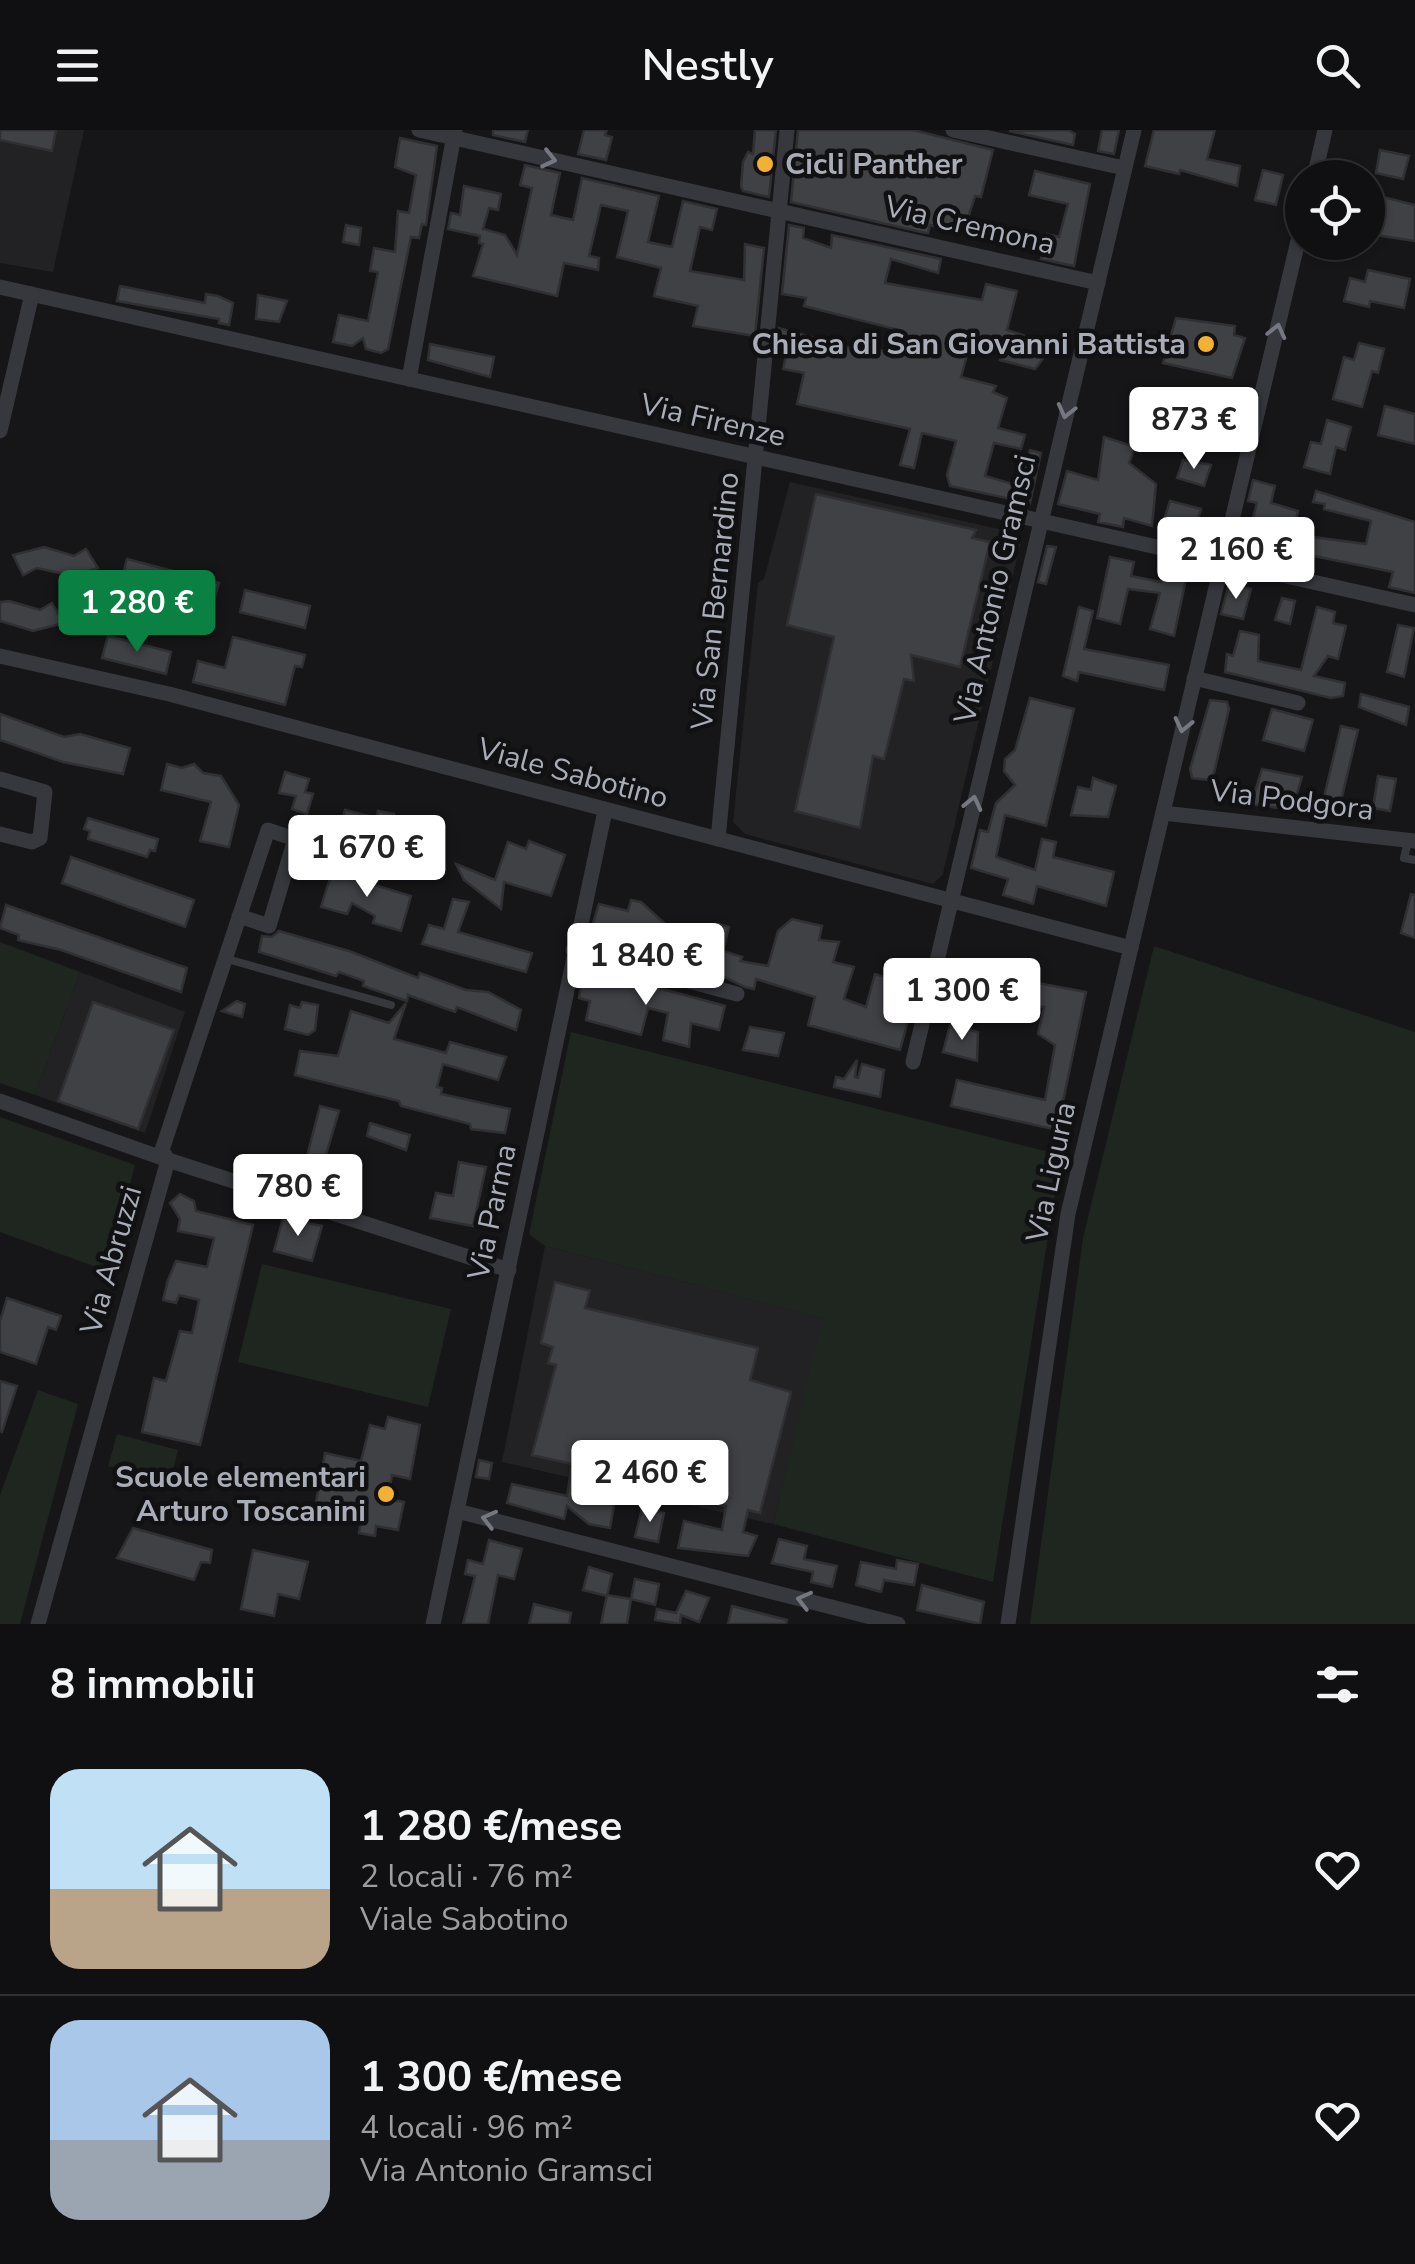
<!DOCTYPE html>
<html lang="it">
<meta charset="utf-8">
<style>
:root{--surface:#101012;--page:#1e1e20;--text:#f1f3f6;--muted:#9c9d9f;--line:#303032;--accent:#0b8043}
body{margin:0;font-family:"Nunito Sans",sans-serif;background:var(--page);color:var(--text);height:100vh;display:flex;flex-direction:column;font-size:38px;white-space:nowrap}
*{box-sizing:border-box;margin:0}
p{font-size:32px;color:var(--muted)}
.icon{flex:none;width:55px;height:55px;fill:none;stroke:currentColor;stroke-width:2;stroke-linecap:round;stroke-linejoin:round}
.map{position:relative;height:1494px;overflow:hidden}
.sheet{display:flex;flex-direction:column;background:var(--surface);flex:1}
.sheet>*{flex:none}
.buttons{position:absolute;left:1285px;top:30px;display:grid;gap:20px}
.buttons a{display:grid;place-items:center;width:100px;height:100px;border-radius:50%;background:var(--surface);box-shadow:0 2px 8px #0004,0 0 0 2px var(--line);font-size:50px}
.price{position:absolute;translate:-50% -85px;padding:0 22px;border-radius:10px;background:#fff;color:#222;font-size:32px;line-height:65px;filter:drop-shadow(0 2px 5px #0008)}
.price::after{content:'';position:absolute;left:50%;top:60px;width:30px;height:22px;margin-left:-15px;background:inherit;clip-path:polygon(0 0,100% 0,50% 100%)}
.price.on{background:var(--accent);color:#fff}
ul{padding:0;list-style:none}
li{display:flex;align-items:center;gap:30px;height:250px;padding:0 50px}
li+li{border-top:2px solid var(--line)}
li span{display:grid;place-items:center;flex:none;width:280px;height:200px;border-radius:30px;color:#555}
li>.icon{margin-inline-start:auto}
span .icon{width:120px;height:120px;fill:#fffc;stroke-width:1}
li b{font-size:42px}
h2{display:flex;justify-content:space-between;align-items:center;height:120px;padding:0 50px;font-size:42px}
header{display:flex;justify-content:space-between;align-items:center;height:130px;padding:0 50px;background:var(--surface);font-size:45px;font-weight:600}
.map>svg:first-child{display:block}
.built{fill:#222225}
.green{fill:#1e261f}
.building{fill:#404145;stroke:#303034;stroke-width:2.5}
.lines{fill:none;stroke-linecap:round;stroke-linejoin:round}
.lane{stroke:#37383d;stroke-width:8}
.street{stroke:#37383d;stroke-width:15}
.oneway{stroke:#757881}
.poi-dot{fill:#f2b134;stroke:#111113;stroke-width:4}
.labels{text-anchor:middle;stroke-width:9;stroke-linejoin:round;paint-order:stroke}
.poi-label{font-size:30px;font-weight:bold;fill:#a8adb8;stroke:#111113;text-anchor:end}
.street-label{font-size:30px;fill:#a8adb8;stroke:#111113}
</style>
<header><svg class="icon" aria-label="menu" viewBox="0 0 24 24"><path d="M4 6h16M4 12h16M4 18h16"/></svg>Nestly<svg class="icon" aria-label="search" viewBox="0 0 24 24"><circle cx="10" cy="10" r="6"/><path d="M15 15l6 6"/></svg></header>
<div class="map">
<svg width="1415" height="1494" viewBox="0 0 1415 1494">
<rect width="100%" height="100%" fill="#161618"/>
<g class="built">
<path d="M0,0H84L53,142L0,133Z"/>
<path d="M790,352L1012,402L1021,411L943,744L933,754L745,704L733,692L758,453L764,449Z"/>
<path d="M80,842L185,882L145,1003L35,965Z"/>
<path d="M545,1116L824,1188L773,1394L502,1332Z"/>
</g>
<g class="green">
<path d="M0,812L80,842L35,965L0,953Z"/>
<path d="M1154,816L1415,902V1494H1030L1083,1108Z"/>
<path d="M571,902L1061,1025L993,1452L773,1394L823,1188L545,1116L529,1104Z"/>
<path d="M0,987L135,1035L107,1141L0,1102Z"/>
<path d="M262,1134L451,1179L428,1277L238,1232Z"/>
<path d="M38,1260L78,1274L20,1494H0V1365Z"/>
<path d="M117,1304L178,1320L170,1352L108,1336Z"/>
</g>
<g class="building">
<path d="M0,0H56L52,21L0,10Z"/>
<path d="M493,0H528L525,12L493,5Z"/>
<path d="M584,0H607L605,5L612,7L606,30L578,24Z"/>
<path d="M755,0H776L769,67L743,61L741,56L743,32L748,22L753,24Z"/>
<path d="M798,0H913L993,20L981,67L975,66L968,88V103L930,95L928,103L921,102L791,72Z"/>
<path d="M1068,0L1075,4L1073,15L1009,1Z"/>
<path d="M1102,0H1119L1114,24L1098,21Z"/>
<path d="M1154,0H1215L1207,29L1240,36L1237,56L1180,40L1179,44L1145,36Z"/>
<path d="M400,8L437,16L426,95L422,94L419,108L411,107L388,219L381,223L366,219L363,208L352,216L333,212L339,185L368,191L378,142L370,141L374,118L395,122L398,81L409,83L416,45L395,37Z"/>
<path d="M1380,20L1409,26L1403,49L1376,43Z"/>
<path d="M525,35L560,43L551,85L573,90L582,48L659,66L648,112L672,117L683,71L717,79L712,100L700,97L690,141L744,150L745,114L764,118L755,206L693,196L698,176L654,166L661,138L617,127L628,81L601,75L589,126L599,128L598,140L564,133L557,166L473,146L483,114L479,113L480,106L448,99L451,83L460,85L464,56L501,64L498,80L489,78L483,99L505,105L517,125L532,58L520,55Z"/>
<path d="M1263,40L1283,45L1276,75L1255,70Z"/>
<path d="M1035,41L1090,54L1074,136L1041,129L1047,104L1059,107L1068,74L1029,65Z"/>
<path d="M1371,64L1415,75V111L1368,104Z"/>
<path d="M346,95L361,98L359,115L343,112Z"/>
<path d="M789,95L804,98L803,108L831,118L832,105L941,129L938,143L891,129L885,153L982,170L986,154L1017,161L1007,200L1041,211L1047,223L1035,239L1000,230L1002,224L970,214L961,247L996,256L993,262L1007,268L998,298L1025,305L1021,319L994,313L985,346L1020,356L1030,320L1041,323L1030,373L950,356L947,345L956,311L922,303L914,338L900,335L910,299L797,274L804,243L783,239L788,216L778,214L779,198L873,224L874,218L886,222L895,199L804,176L806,168L782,164Z"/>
<path d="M1368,140L1410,149L1404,178L1370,171L1369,177L1344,171L1350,148L1365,152Z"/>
<path d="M120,156L205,173L206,164L218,166L233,173L229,195L219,193V189L117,171Z"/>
<path d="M258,165L287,171L279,192L256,189Z"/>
<path d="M1176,188L1235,196L1234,205L1245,208L1232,248L1163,233Z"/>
<path d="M1359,213L1384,219L1378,243L1372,241L1362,277L1333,269L1344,227L1354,230Z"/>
<path d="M430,214L494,227L490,247L428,230Z"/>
<path d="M1172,267L1224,278L1217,311L1165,300Z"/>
<path d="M1385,276L1415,284V314L1378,305Z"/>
<path d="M1327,290L1351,297L1345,320L1336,317L1330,344L1304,337L1311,312L1321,314Z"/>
<path d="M1104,307L1135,317L1129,333L1156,354L1152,396L1124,388L1123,397L1098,392L1100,384L1058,374L1067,341L1098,350Z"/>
<path d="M1183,330L1211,335L1204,356L1177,348Z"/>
<path d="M1253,350L1275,356L1271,373L1298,381L1292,408L1271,402L1270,420L1246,416L1249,406L1241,401L1243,394L1251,395L1257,373L1248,371Z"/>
<path d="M1316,361L1415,392V463L1389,457L1393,442L1314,426L1312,435L1292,425L1297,405L1366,414L1371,391L1324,379L1325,374L1313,372Z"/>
<path d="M816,364L976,400L972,408L990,412L960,537L911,525L914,551L904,549L884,629L873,626L860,698L795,681L834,507L787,495Z"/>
<path d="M1170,371L1201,379L1194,404L1181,405L1163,393Z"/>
<path d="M1047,416L1056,417L1046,454L1038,452Z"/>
<path d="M44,417L74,426L86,419L98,438L73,446L37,438L23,445L13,425Z"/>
<path d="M1110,427L1134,432L1131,446L1161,452L1165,439L1187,444L1174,506L1150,499L1160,463L1128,459L1120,494L1097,488Z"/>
<path d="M127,429L219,453L213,474L121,451Z"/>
<path d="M1229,454L1251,459L1243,489L1221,484Z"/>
<path d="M245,460L310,476L305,498L240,482Z"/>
<path d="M1282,468L1295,471L1290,494L1275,490Z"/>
<path d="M9,471L40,480L52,473L64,493L33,501L0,491V472Z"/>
<path d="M1079,477L1093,481L1084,519L1169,535L1164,560L1079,542L1077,551L1063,546Z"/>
<path d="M1317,477L1335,482L1333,493L1346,496L1338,529L1328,526L1314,546L1345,553L1343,566L1331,568L1225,542L1227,524L1233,526L1240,501L1259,505L1258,531L1301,540Z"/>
<path d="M1398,495L1414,498L1404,547L1387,542Z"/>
<path d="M108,506L171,522L166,544L102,528Z"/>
<path d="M233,507L305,525L302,537L295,536L285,575L193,552L198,531L225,538Z"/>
<path d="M1361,564L1409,577L1406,595L1359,577Z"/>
<path d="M1030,568L1074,579L1046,696L1005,685L996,727L1035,740L1042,709L1056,712L1053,727L1114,742L1106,776L1037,756L1033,774L1003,765L1008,749L971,738L980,700L988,702L996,673L1015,655L1004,641L1005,629L1015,620Z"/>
<path d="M1210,570L1227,572L1229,579L1214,643L1208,650L1192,648L1190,639Z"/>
<path d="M1272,579L1313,590L1304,621L1263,610Z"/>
<path d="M0,584L64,607L80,604L130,618L123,644L63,632L0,610Z"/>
<path d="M1341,596L1358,600L1340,675L1323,671Z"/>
<path d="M167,634L182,638L194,634L203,643L221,646L239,675L229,717L200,711L211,672L161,660Z"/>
<path d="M1262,639L1302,647L1292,680L1251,674Z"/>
<path d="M285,642L309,649L305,662L313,664L307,684L292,679L296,666L279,663Z"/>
<path d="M1378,646L1396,649L1390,681L1373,678Z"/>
<path d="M1093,648L1116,656L1108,687L1071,685L1078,657L1091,660Z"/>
<path d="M345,680L377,688L378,681L394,684L384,726L336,714Z"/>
<path d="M88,688L158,709L155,721L150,720L147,727L88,709L90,701L84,699Z"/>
<path d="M529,711L565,725L551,766L504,752L501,779L464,750L456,734L495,750L508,712L526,719Z"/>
<path d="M71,727L194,770L185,797L62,753Z"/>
<path d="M332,742L411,766L401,801L373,793L375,786L352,773L347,784L321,777Z"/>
<path d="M1411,764L1415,765V808L1401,803Z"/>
<path d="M453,769L469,772L458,802L532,823L526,842L422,814L429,795L444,799Z"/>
<path d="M631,770L641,772L708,833L719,794L729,797L723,821L742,827L740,831L768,836L778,801L792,789L822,796L819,810L839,812L833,832L854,837L844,869L866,877L875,844L908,854L903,870L913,872L900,920L808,895L815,867L756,849L754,859L745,857L710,840L627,821L630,811L591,800L599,774L628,781Z"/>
<path d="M6,775L187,838L181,862L61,820L18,810L19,805L0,798Z"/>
<path d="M279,801L349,821L418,848L420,843L466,860L488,862L521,880L516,900L457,877L455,882L408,865L407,871L363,856L364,851L339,842L336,846L259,822L262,806L272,807Z"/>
<path d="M583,838L597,842L595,850L616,855L618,847L725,876L719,900L691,893L689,917L663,910L668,883L648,878L641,905L586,890L590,871L579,868Z"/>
<path d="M957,838L1086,862L1057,1000L951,976L957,950L1045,970L1055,915L1038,904L1044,877L1017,872L1016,881L952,865Z"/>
<path d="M237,871L245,874L242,887L222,881Z"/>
<path d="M93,872L174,900L138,999L58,971Z"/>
<path d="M302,872L318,875L315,900L308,905L285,899L290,875L300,878Z"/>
<path d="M406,873L394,909L446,923L450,912L506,927L498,950L443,934L437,957L442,958L441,964L510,979L505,1003L471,999L470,994L401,976L399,971L295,945L300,921L338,926L351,881L389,893Z"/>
<path d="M950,895L978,902L977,931L943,922Z"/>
<path d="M750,897L784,903L778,926L743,920Z"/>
<path d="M857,930L855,947L858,948L862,934L884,940L880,967L834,957L836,947L844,949Z"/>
<path d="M320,976L339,981L322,1038L305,1034Z"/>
<path d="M370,993L410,1005L406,1020L367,1006Z"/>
<path d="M459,1032L486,1037L473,1096L430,1088L436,1063L453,1066Z"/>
<path d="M180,1064L194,1071L196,1081L253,1095L200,1315L142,1302L154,1248L166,1251L180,1201L192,1203L199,1170L179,1165L176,1173L163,1170L168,1150L176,1131L207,1137L214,1108L178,1101L180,1089L170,1073Z"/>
<path d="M283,1088L322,1096L312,1131L274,1121Z"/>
<path d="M555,1152L590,1161L585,1178L758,1218L750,1250L791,1262L760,1383L748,1380L743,1402L757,1406L748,1426L678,1418L684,1391L722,1400L726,1376L718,1374L727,1345L657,1329L652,1354L632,1349L630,1372L617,1370L621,1346L594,1340L588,1370L614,1375L610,1398L589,1394L567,1376L564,1389L507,1373L512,1354L567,1366L572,1334L532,1325L556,1235L548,1233L553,1217L541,1213Z"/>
<path d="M7,1168L61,1186L56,1200L48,1197L36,1234L0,1222V1191Z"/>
<path d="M0,1251L17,1256L2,1302L0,1301Z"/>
<path d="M388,1287L420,1295L410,1349L392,1345L388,1369L404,1372L398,1400L376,1396L375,1406L359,1403L363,1380L316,1372L325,1323L361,1331L370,1295L385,1299Z"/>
<path d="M479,1330L492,1333L489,1349L476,1347Z"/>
<path d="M642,1378L664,1383L658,1412L635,1407Z"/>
<path d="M133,1398L212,1420L210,1433L201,1432L194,1450L117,1428Z"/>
<path d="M779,1409L807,1416L804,1429L837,1436L832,1457L811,1452L813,1442L772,1433Z"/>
<path d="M489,1410L522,1419L514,1449L498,1445L488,1494H463L475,1446L465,1444L468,1430L483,1434Z"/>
<path d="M253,1420L308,1432L299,1469L278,1464L274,1486L241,1479Z"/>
<path d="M897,1430L918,1434L914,1455L884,1450L881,1462L856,1455L861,1432L896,1439Z"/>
<path d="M589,1437L612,1444L607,1466L583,1460Z"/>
<path d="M635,1449L659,1454L655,1475L631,1469Z"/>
<path d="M922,1455L984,1472L980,1494L917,1480Z"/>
<path d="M686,1461L709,1468L699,1492L681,1485L680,1494L655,1490L657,1479L676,1483Z"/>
<path d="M607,1465L631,1469L627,1494H601Z"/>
<path d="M534,1474L571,1483L569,1494H529Z"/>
<path d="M732,1476L787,1490L786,1494H728Z"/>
</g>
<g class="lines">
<g class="lane">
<path d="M1408,711L1404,728L1415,730"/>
<path d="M227,829L391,875"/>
</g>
<g class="street">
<path d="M419,0L1098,153"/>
<path d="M953,0L1124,38"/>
<path d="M1314,48L1325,0"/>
<path d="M0,157L1415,475"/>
<path d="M409,249L455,0"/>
<path d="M0,301L32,164"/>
<path d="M0,526L169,564L1131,818"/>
<path d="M1194,548L1298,573"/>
<path d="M0,649L45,662L40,708L32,712L0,704"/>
<path d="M1163,683L1415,711"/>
<path d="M718,709L787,0"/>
<path d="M573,820L737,864"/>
<path d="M913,932L1134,0"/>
<path d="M0,971L168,1030L509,1140"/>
<path d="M457,1381L898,1494"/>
<path d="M38,1494L168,1030L162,1020L168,1002C201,901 235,800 268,700L295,709L269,796L239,786"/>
<path d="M433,1494L605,681"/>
<path d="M1008,1494L1068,1084L1302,94"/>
</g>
</g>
<defs><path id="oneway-chevron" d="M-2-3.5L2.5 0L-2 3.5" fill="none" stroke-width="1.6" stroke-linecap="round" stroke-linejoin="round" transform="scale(2.5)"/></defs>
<g class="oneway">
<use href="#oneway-chevron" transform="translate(549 29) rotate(13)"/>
<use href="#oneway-chevron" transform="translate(1277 201) rotate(-76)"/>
<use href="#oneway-chevron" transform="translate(1066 281) rotate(104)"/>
<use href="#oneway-chevron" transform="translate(1183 595) rotate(103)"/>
<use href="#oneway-chevron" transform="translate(973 673) rotate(-77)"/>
<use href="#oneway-chevron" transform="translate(489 1389) rotate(-166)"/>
<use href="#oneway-chevron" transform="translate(804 1470) rotate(-166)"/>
</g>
<g class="poi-dot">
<circle cx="765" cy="34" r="10"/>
<circle cx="1206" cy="214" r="10"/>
<circle cx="386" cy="1364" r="10"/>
</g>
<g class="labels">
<g class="poi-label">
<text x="785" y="44" text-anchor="start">Cicli Panther</text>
<text x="1186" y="224">Chiesa di San Giovanni Battista</text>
<text x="366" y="1357">Scuole elementari<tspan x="366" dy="34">Arturo Toscanini</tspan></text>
</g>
<g class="street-label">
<text transform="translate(970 95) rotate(13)" y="10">Via Cremona</text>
<text transform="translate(713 290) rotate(13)" y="10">Via Firenze</text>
<text transform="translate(995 459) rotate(-77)" y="10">Via Antonio Gramsci</text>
<text transform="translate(715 471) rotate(-84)" y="10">Via San Bernardino</text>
<text transform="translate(573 643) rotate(15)" y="10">Viale Sabotino</text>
<text transform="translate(1292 670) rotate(7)" y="10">Via Podgora</text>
<text transform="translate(1051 1042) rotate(-78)" y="10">Via Liguria</text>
<text transform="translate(492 1082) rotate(-78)" y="10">Via Parma</text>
<text transform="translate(111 1130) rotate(-74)" y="10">Via Abruzzi</text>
</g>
</g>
</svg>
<div class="buttons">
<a><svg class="icon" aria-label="locate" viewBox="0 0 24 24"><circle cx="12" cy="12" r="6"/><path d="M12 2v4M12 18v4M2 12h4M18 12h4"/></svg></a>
</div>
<b class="price" style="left:1194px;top:342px">873 €</b>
<b class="price" style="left:1236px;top:472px">2 160 €</b>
<b class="price on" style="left:137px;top:525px">1 280 €</b>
<b class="price" style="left:367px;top:770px">1 670 €</b>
<b class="price" style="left:646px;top:878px">1 840 €</b>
<b class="price" style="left:962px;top:913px">1 300 €</b>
<b class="price" style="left:298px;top:1109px">780 €</b>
<b class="price" style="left:650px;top:1395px">2 460 €</b>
</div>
<section class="sheet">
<h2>8 immobili<svg class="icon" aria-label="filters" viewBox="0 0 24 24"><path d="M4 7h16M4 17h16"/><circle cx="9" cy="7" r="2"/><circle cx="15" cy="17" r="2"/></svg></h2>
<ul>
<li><span style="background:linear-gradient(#bfe0f5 60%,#b9a48a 0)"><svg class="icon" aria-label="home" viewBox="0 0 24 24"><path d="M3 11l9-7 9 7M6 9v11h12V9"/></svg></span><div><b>1 280 €/mese</b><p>2 locali · 76 m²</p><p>Viale Sabotino</p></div><svg class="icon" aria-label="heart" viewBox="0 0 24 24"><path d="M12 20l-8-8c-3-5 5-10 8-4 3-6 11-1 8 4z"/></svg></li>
<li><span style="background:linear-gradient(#a9c7e8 60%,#9aa5b1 0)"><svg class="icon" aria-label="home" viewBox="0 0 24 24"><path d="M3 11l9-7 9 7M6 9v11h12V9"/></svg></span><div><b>1 300 €/mese</b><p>4 locali · 96 m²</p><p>Via Antonio Gramsci</p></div><svg class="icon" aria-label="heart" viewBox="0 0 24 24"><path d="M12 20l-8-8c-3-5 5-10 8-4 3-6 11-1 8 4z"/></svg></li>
</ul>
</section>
